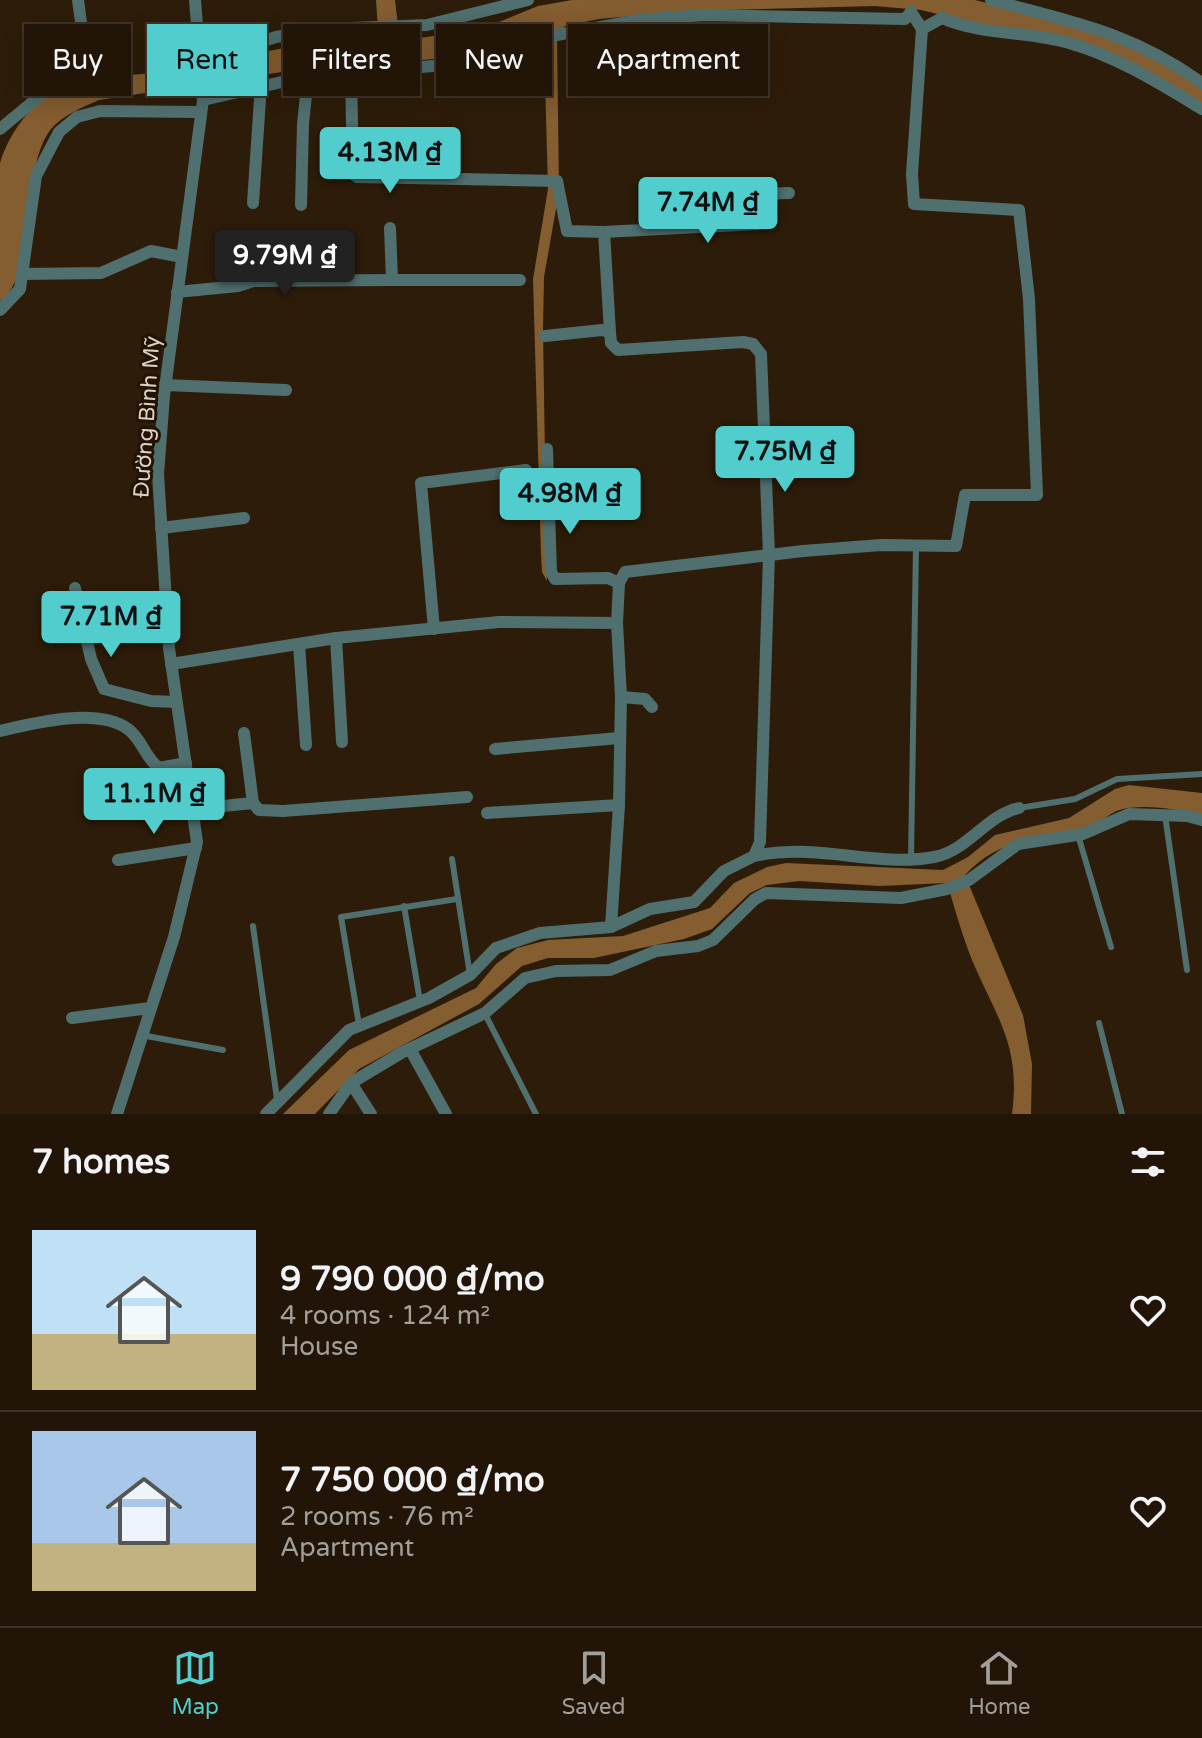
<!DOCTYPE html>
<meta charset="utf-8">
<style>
:root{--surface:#221507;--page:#2e2215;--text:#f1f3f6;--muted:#a29f9b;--line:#3f3428;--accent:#52cdce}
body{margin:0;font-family:"Varela Round",sans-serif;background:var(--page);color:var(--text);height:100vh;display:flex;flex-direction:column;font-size:30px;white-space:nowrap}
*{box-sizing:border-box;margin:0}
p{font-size:26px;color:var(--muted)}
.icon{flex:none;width:44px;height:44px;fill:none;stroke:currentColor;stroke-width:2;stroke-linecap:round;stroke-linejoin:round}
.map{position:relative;height:1114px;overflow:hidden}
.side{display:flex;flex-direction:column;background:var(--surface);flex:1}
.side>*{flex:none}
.guide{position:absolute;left:24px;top:24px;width:800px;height:72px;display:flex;gap:16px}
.price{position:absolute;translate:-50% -68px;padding:0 18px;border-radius:8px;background:var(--accent);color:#111;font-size:26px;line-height:52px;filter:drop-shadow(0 2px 4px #0008)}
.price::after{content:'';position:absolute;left:50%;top:48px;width:24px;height:18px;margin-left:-12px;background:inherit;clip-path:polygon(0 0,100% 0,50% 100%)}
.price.selected{background:#222;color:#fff}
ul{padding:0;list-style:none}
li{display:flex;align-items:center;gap:24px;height:200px;padding:0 32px}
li+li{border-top:2px solid var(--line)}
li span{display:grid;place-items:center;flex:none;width:224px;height:160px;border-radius:0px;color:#555}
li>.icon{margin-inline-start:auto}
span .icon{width:96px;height:96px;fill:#fffc;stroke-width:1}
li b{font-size:34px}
h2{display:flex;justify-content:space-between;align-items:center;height:96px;padding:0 32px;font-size:34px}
.pill{padding:0 28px;border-radius:0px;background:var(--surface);box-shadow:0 4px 20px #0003,0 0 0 2px var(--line);font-size:28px;line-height:72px}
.pill.selected{background:var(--accent);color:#111}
.menu{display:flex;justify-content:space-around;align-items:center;height:112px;border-top:2px solid var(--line);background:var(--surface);font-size:22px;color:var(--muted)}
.menu a{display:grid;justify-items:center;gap:4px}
.menu .selected{color:var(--accent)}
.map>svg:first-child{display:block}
.water{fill:#845d30}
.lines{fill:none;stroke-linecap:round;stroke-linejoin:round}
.lane{stroke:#506f6f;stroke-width:6}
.street{stroke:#506f6f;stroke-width:12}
.labels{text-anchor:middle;stroke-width:6;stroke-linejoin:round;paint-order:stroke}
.street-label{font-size:22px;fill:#dcd1c6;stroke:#231302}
</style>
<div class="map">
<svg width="1202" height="1114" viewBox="0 0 1202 1114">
<rect width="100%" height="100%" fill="#2d1c09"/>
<g class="water">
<path d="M376,0H395L399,35L406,40L482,29L538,6L572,0H975L1121,37L1202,85V107L1118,57L921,10L875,6L687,11L599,19L565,26L557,34L559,192L544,277L543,330L547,581L542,572L541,555L533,279L548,189L544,42L538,34L484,55L295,70L99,100C83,107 63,115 51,129C19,169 38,276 0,301V163C8,135 32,101 59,88C93,73 126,77 161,72C232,62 300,39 372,38L378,31Z"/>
<path d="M1129,785L1202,793V817C1178,809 1154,805 1128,808C1111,810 1105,821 1090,826C1039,843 1005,833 965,875L1023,1015L1032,1064L1031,1114H1012C1021,1045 997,1019 972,960C962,935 955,909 947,883L879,886L799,881L767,885L750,893L712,929L684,939L594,958H548L522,966L479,1004L359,1069L315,1114H283L349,1050L476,988L496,964L517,948L548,940L623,936L710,908L734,883L767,867L786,863L943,870L968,857L995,835L1069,818L1115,789Z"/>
</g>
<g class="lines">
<g class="lane">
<path d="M1019,808L1075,799L1117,779L1202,774"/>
<path d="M1165,815L1187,970"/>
<path d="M1078,835L1111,947"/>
<path d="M452,859L470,975"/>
<path d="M911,859L916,546"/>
<path d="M404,906L420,1001"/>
<path d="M253,926L277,1099"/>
<path d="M485,1014L536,1114"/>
<path d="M1099,1023L1122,1114"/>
<path d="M359,1025L341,917L457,899"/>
<path d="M141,1035L223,1050"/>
</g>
<g class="street">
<path d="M991,0C1072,22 1131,32 1202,83"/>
<path d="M198,47L230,52L276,37L326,29L427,25L528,0"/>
<path d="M351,74L353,174L357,177L557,181L567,231L604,232L610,332"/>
<path d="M203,100L308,76L483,62L540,38L639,20L704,15L905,19L911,12L922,29L942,18C981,35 1027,31 1069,43C1118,57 1159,83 1202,109"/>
<path d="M0,129L58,81L87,67L78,0"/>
<path d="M253,203L261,84"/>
<path d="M301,205L303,124L308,76"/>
<path d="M390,228L392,280H520"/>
<path d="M604,232L757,224L758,201L763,194L789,193"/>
<path d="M23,274L101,273L151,251L182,257"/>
<path d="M177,292L238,286L253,281L392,280"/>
<path d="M0,310L20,289L36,176L59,132L77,117L100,111L199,112"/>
<path d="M165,385L286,390"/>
<path d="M547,449L551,572L555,579L608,578L619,583"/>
<path d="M161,528L244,518"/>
<path d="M75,588L91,659L104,689L151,701L176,702"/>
<path d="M434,629L421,483L526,470"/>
<path d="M336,638L342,742"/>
<path d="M299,644L306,745"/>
<path d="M171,664L336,638L499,622L617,623"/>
<path d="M621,697L645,699L652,707"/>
<path d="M0,731C34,723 97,707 128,729C142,739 145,758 159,768L186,763"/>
<path d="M244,733L253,803L259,810L283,811L467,797"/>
<path d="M495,749L619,738"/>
<path d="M193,809L253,803"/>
<path d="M487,813L619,805"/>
<path d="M754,856C817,842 874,868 934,857C968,851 986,815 1019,808"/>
<path d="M118,860L196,848"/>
<path d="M611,927L619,805L621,697L617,623L619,583L625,572L803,551L881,545L956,546L965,495H1037L1029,299L1019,210L914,204L912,174L922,29"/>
<path d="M72,1018L150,1008"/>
<path d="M410,1049L446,1114"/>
<path d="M351,1083L371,1114"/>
<path d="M117,1114L174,937L197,842L169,648L158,474L164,396L203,100L195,0"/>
<path d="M266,1114L349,1030L429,998L470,975L496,948L540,933L611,927L650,909L694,902L724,871L754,856L760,842L769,555L761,354L753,344L743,342L618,350L611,343L610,332L602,330L545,336"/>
<path d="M329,1114L351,1083L401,1053L485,1013L525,978L556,971L610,970L656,951L698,946L713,940L755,899L766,893L901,898L947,889L969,880L1018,844L1083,834L1129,814L1187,816L1202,820"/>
</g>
</g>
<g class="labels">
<g class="street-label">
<text transform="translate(146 417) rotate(-86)" y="8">Đường Bình Mỹ</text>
</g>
</g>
</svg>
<b class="price" style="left:390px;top:195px">4.13M ₫</b>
<b class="price" style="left:708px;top:245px">7.74M ₫</b>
<b class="price selected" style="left:285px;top:298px">9.79M ₫</b>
<b class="price" style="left:785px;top:494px">7.75M ₫</b>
<b class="price" style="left:570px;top:536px">4.98M ₫</b>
<b class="price" style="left:111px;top:659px">7.71M ₫</b>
<b class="price" style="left:154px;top:836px">11.1M ₫</b>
<div class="guide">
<a class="pill">Buy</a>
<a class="pill selected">Rent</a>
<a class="pill">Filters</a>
<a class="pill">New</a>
<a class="pill">Apartment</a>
</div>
</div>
<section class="side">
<h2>7 homes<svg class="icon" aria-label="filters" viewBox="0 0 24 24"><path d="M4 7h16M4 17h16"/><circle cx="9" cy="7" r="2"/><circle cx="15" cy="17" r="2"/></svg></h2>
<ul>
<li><span style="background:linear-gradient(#bfe0f5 65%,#c2b280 0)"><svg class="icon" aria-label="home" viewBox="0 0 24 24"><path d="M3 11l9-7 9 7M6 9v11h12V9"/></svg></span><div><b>9 790 000 ₫/mo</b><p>4 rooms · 124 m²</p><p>House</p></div><svg class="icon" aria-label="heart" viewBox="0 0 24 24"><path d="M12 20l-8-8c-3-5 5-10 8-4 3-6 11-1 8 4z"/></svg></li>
<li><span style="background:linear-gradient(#a9c7e8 70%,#c2b280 0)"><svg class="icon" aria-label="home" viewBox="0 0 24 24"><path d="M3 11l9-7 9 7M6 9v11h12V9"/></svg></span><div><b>7 750 000 ₫/mo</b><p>2 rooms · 76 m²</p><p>Apartment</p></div><svg class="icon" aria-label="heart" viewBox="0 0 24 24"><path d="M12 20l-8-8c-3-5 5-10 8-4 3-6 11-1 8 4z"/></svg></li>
</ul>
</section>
<nav class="menu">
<a class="selected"><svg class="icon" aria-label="map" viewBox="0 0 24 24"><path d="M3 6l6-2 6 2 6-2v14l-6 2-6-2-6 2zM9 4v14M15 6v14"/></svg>Map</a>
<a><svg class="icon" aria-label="saved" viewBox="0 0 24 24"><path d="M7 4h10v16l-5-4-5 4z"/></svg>Saved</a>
<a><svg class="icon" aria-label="home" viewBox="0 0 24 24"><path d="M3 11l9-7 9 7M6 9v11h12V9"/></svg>Home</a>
</nav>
